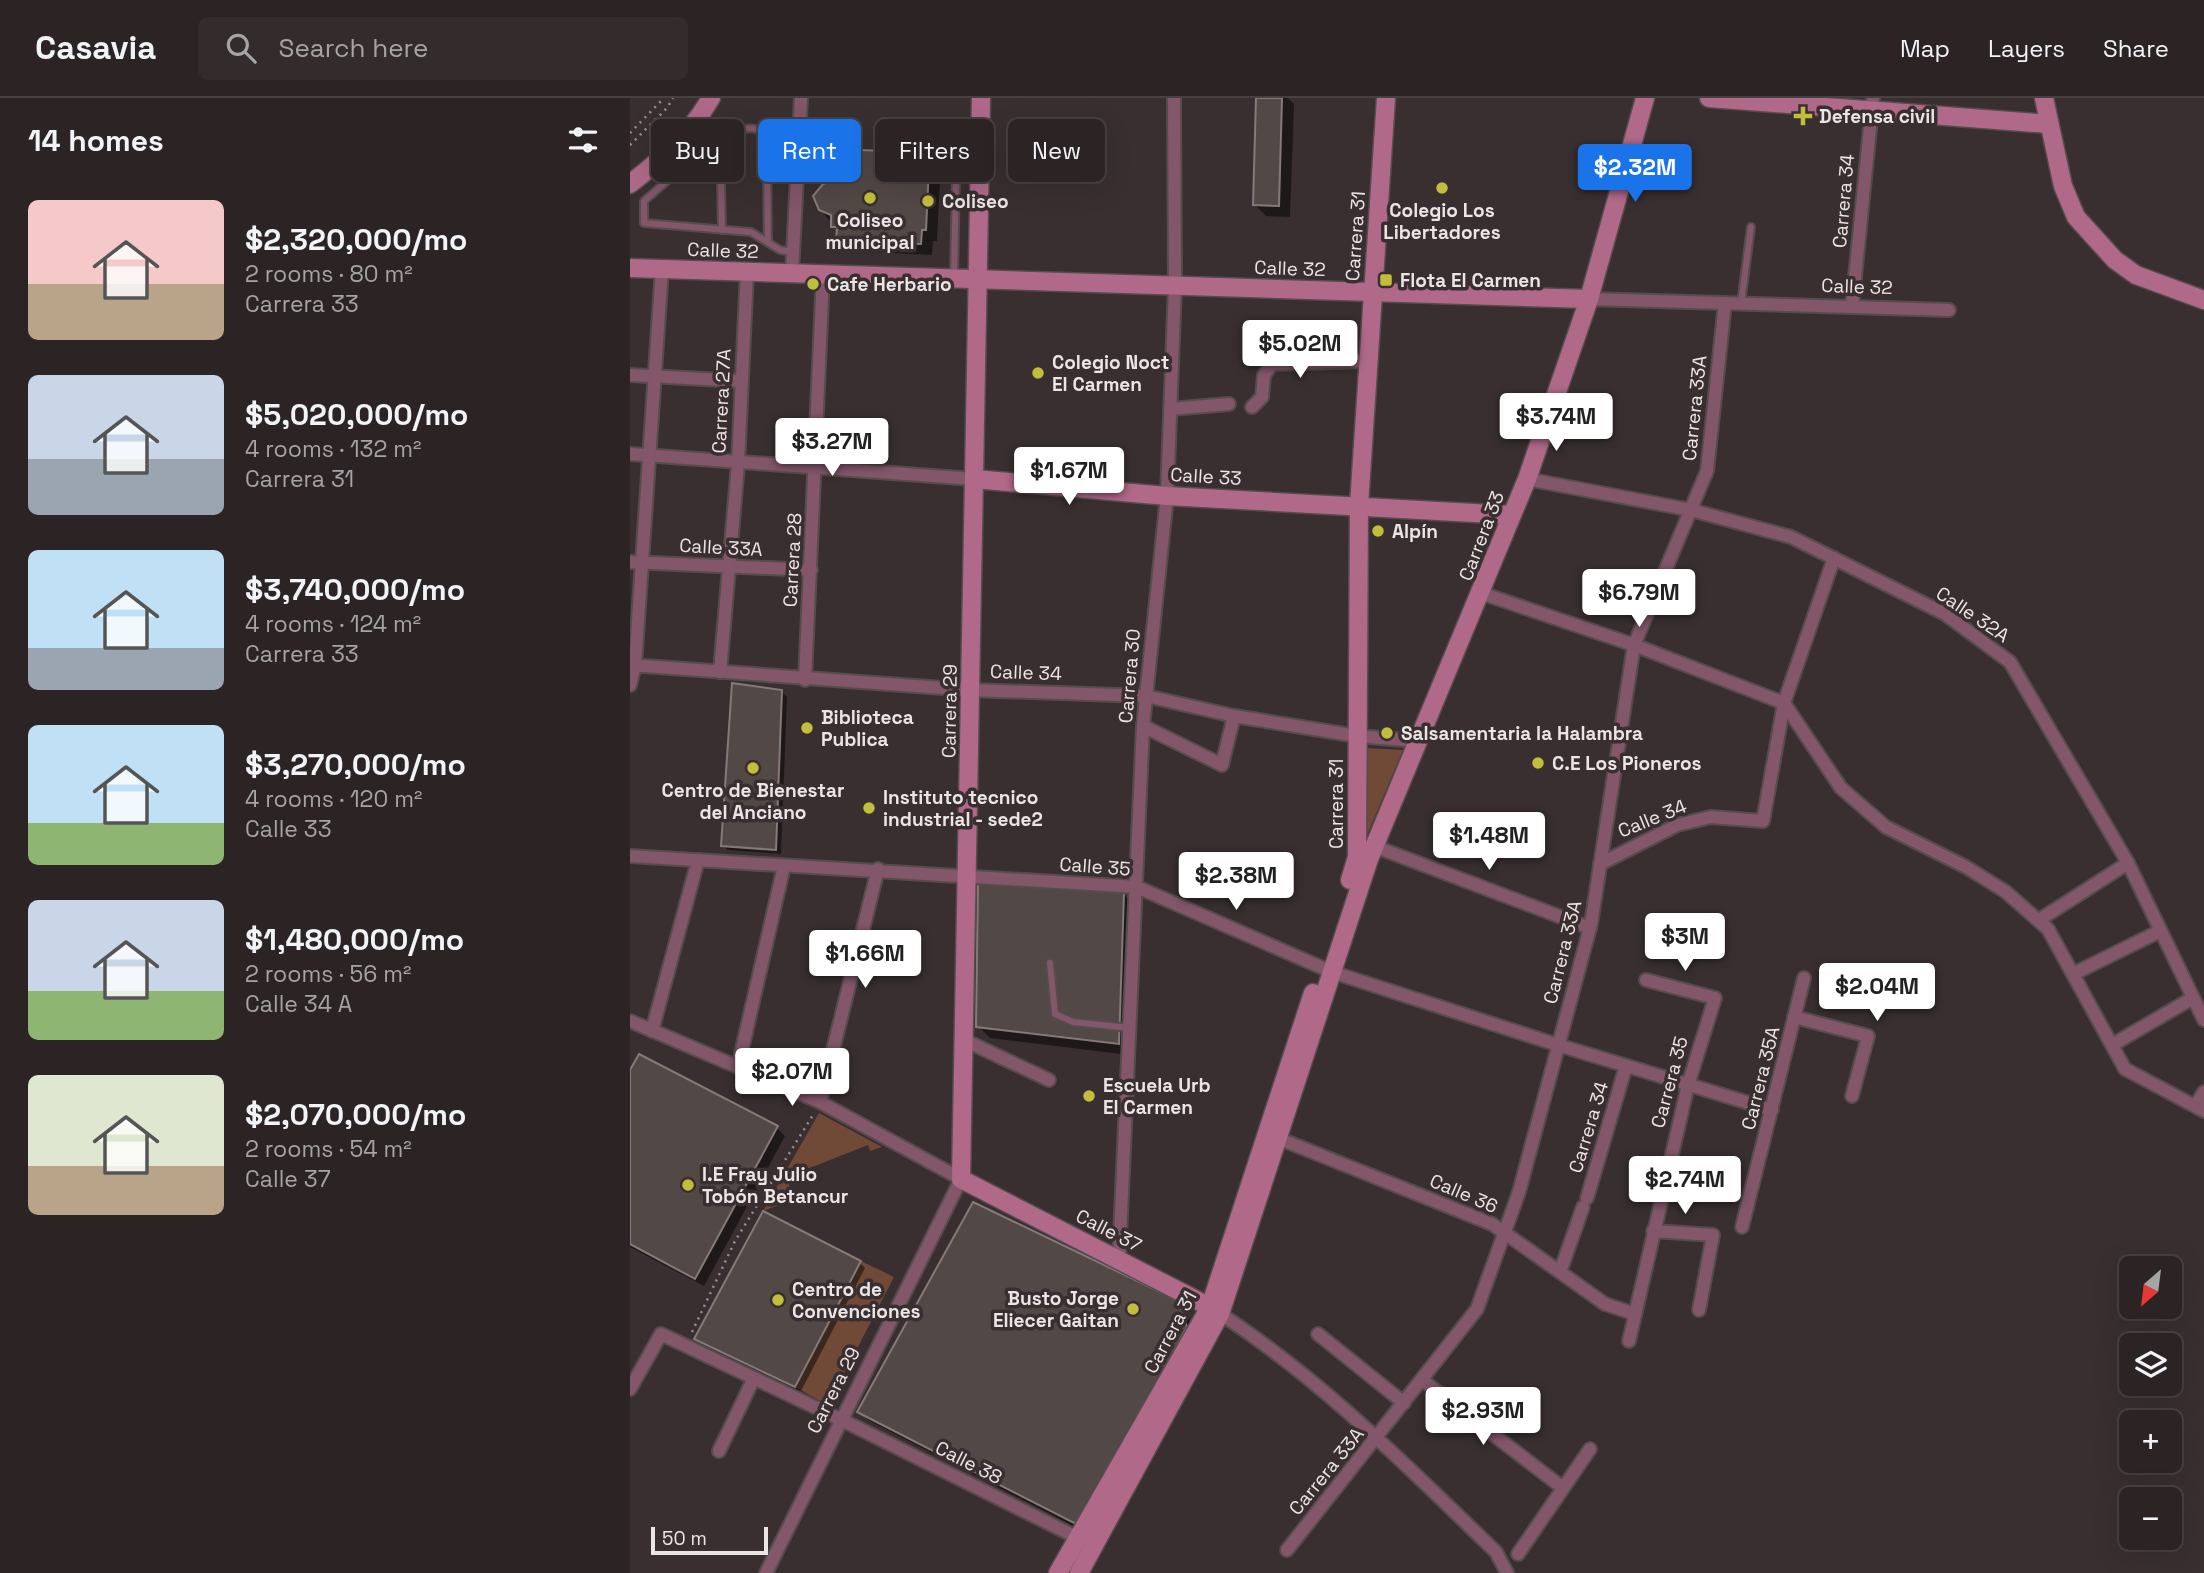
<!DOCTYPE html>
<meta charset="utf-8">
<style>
:root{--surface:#2b2324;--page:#332b2c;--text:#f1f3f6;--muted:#a6a4a6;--line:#474041;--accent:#1a73e8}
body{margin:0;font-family:"Space Grotesk",sans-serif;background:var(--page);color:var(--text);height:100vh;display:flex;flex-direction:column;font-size:26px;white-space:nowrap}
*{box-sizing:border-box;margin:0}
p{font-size:23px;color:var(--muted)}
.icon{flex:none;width:38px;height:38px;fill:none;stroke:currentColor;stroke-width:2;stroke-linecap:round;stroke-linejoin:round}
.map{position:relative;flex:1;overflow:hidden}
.drawer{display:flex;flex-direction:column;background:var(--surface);width:630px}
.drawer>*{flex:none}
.banner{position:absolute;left:21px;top:21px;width:665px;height:63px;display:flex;gap:14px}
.needle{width:46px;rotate:208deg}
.fabs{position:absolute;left:1489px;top:1158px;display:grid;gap:14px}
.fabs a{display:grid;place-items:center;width:63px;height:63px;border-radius:10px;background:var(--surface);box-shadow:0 7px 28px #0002,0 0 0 2px var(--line);font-size:35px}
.scale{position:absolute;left:21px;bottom:18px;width:117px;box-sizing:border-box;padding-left:7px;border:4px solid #ece5e6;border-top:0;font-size:19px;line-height:24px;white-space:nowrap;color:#ece5e6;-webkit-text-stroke:5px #392f30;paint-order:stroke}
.price{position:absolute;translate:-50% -60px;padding:0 16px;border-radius:7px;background:#fff;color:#222;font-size:23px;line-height:46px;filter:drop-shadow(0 2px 4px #0008)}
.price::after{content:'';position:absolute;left:50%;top:42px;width:21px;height:16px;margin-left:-10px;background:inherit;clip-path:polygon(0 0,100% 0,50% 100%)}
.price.selected{background:var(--accent);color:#fff}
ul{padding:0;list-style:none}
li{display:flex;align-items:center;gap:21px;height:175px;padding:0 28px}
li span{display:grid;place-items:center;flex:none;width:196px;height:140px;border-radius:10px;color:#555}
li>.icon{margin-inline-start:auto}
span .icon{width:84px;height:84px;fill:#fffc;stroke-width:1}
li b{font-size:30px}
h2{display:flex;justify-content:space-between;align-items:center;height:84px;padding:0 28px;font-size:30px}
.tag{padding:0 24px;border-radius:10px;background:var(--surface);box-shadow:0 7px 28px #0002,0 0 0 2px var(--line);font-size:24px;line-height:63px}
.tag.selected{background:var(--accent);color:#fff}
header{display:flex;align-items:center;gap:42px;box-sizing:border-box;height:98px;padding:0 35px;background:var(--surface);border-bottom:2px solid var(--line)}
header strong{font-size:33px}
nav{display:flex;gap:38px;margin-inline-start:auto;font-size:24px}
.search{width:490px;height:63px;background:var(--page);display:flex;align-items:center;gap:18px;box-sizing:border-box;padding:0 24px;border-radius:10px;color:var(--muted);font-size:26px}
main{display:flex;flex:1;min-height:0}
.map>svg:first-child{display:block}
.green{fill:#704a36}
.shadow{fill:#0007}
.building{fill:#524846;stroke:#857a78;stroke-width:2}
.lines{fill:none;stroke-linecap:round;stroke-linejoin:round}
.lane-casing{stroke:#564c4d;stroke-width:10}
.street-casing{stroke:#564c4d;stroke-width:16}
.secondary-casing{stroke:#564c4d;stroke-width:21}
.path{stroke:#989091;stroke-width:2.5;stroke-dasharray:2 5;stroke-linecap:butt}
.lane{stroke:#83566a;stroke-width:6}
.street{stroke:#83566a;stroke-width:12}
.secondary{stroke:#b06989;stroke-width:18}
.poi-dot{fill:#c3bd3e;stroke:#392f30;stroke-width:2.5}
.labels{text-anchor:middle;stroke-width:7;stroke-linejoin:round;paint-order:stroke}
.poi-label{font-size:19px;font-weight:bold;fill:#ece5e6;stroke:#392f30;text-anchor:start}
.street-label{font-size:19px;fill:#ece5e6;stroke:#392f30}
</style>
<header>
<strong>Casavia</strong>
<div class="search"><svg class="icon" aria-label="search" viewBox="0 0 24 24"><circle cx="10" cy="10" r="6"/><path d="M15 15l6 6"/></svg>Search here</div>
<nav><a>Map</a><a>Layers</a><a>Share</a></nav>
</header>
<main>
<section class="drawer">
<h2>14 homes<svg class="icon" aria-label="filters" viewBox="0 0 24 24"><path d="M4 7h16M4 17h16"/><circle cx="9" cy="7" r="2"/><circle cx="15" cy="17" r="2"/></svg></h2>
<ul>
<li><span style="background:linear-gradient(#f6c9c9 60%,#b9a48a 0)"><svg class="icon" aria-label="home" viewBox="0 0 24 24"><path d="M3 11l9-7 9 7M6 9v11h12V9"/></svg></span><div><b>$2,320,000/mo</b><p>2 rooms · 80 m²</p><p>Carrera 33</p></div></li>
<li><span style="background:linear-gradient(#c9d6e8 60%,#9aa5b1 0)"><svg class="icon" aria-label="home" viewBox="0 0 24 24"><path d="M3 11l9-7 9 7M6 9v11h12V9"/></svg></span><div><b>$5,020,000/mo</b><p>4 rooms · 132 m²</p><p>Carrera 31</p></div></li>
<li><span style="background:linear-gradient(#bfe0f5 70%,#9aa5b1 0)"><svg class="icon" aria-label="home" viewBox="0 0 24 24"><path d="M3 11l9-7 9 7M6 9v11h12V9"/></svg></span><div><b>$3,740,000/mo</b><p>4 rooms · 124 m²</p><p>Carrera 33</p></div></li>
<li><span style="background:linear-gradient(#bfe0f5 70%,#8fb573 0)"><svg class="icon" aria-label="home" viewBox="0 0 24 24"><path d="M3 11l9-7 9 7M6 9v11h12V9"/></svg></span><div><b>$3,270,000/mo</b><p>4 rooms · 120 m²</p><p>Calle 33</p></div></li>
<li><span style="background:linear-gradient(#c9d6e8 65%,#8fb573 0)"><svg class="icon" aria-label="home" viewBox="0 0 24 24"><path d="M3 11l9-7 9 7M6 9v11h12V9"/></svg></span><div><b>$1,480,000/mo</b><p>2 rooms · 56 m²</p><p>Calle 34 A</p></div></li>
<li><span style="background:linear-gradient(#dfe7d0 65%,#b9a48a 0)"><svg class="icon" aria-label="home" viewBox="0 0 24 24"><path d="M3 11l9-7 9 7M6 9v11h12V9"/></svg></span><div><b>$2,070,000/mo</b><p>2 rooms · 54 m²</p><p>Calle 37</p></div></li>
</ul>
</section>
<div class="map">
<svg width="1574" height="1475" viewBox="0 0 1574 1475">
<rect width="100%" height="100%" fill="#392f30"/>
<g class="green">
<path d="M735,650L773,652L737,737Z"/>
<path d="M189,1015L252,1049L240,1053L238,1047L157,1079L163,1101L133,1113Z"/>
<path d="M231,1163L264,1179L198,1307L165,1289Z"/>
</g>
<g class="shadow">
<path d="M628,0H658L664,6L660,119L636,118L624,106Z"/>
<path d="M294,57L306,68L305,78L310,83L307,143H303L302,157L220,153L208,141L209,134L186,106L185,98Z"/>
<path d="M152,594L157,599L151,756L98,752L92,747Z"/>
<path d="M493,796L505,808L500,957L360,940L348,928Z"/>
<path d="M0,975L147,1030L155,1038L74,1188L0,1149Z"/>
<path d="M230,1165L235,1170L171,1293L67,1241Z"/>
<path d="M548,1204L557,1214L565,1238L459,1436L238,1322L230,1313Z"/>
</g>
<g class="building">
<path d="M626,0H652L649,108L623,107Z"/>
<path d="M210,51L295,55L294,69H299L296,132H292L291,146L206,142L207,129H201V117L189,112L183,98L193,86L203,83L204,67H210Z"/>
<path d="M102,585L152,592L146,752L91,748Z"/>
<path d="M348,785L494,795L489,946L346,929Z"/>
<path d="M9,956L148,1028L65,1181L0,1146V972Z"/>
<path d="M343,1104L549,1203L557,1229L450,1428L227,1314Z"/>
<path d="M133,1113L231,1163L165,1289L64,1241Z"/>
</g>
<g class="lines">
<g class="lane-casing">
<g id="lane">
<path d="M90,37L14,103V125L121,134L150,152L162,154"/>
<path d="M92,132L90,37C101,33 122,26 132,34C139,39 137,126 138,142"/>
<path d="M324,178L326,78"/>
<path d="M1111,206L1121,129"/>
<path d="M420,865L425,916L443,924L500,930"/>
</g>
</g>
<g class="street-casing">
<g id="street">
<path d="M162,175L171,0"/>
<path d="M959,201L1319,212"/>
<path d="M1222,209L1243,0"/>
<path d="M0,277L111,283"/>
<path d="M622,309L632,299L634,277L642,266L736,263"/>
<path d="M540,311L599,306"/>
<path d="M0,356L344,381"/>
<path d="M897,381L1061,412L1161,439L1315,516L1380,564L1498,765L1574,922"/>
<path d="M0,464L181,472"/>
<path d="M851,495L1004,547L1154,605"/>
<path d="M0,567L340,592L516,598L604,618L727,638L787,643"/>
<path d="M90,574L108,366L117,173"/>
<path d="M175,582L193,176"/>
<path d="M0,587L5,567L32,171"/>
<path d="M1154,605L1211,690L1256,729L1336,769L1376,794L1418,831L1495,971L1574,1013"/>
<path d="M513,628L592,667L604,618"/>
<path d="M746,749L960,830"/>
<path d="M0,758L507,789L702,874L928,947L1142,1012"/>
<path d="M970,766L1047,727L1081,719L1133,723L1154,605L1204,460"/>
<path d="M1409,822L1498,765"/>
<path d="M1443,876L1530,833"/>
<path d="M1164,919L1238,938L1222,998"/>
<path d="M0,923L190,1004L331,1081L136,1475"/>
<path d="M22,933L68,762"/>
<path d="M334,942L419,982"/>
<path d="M1482,947L1561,901"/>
<path d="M108,969L154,768"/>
<path d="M190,1004L248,771"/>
<path d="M1566,1007L1574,994"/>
<path d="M640,1037L862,1126L975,1206L1005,1216"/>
<path d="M957,1100L996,968"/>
<path d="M1112,1129L1174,880"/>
<path d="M1023,1133L1083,1137L1069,1212"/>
<path d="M489,1161L513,628L537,398L545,187L544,0"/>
<path d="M930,1174L953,1109"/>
<path d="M586,1213C690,1280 777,1368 866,1454L877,1475"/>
<path d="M688,1236L774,1305"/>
<path d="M999,1243L1058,987L1085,900L1016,882"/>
<path d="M792,1282L933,1390"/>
<path d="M0,1291L31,1236L212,1322L448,1440"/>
<path d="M89,1353L124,1280"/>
<path d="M657,1452L847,1211L889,1094L961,826L1004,547L1077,373L1095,205"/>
<path d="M888,1456L960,1351"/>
</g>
</g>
<g class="secondary-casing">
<g id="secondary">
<path d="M351,0L331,1081L580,1209"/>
<path d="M1079,0L1419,26"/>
<path d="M1414,0L1433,88L1446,119L1485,162L1506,177L1574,202"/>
<path d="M0,86C32,61 60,36 81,0"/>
<path d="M0,170L959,201"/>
<path d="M344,381L537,398L880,417"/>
<path d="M720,782L727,759L729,407L756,0"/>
<path d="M428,1475L580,1209L683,895"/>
<path d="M449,1475L590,1216L739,761L897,381L959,201L1015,0"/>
</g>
</g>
<g class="path">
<path d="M0,35L34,0"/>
<path d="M0,47L37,10L43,0"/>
<path d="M62,1234L105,1143L183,1017"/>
</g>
<use href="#lane" class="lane"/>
<use href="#street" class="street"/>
<use href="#secondary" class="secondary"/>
</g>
<g class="poi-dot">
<path d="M1169.5 7.5h7v7h7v7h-7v7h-7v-7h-7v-7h7z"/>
<circle cx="812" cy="90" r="7"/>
<circle cx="240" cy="100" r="7"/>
<circle cx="298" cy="103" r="7"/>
<rect x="749" y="175" width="14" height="14" rx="3.5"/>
<circle cx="183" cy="186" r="7"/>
<circle cx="408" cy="275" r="7"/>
<circle cx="748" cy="433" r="7"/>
<circle cx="177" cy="630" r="7"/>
<circle cx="757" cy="635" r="7"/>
<circle cx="908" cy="665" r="7"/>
<circle cx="123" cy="670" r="7"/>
<circle cx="239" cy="710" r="7"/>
<circle cx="459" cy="998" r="7"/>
<circle cx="58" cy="1087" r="7"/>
<circle cx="148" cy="1202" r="7"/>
<circle cx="503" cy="1211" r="7"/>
</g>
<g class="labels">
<g class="poi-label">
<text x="1189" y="25">Defensa civil</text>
<text x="312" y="110">Coliseo</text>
<text x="812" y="119" text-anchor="middle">Colegio Los<tspan x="812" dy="22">Libertadores</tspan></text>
<text x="240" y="129" text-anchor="middle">Coliseo<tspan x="240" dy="22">municipal</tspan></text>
<text x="770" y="189">Flota El Carmen</text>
<text x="197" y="193">Cafe Herbario</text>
<text x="422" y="271">Colegio Noct<tspan x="422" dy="22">El Carmen</tspan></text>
<text x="762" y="440">Alpín</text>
<text x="191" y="626">Biblioteca<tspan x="191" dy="22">Publica</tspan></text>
<text x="771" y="642">Salsamentaria la Halambra</text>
<text x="922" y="672">C.E Los Pioneros</text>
<text x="123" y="699" text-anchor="middle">Centro de Bienestar<tspan x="123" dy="22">del Anciano</tspan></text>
<text x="253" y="706">Instituto tecnico<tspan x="253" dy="22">industrial - sede2</tspan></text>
<text x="473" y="994">Escuela Urb<tspan x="473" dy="22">El Carmen</tspan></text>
<text x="72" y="1083">I.E Fray Julio<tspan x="72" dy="22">Tobón Betancur</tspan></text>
<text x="162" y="1198">Centro de<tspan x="162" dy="22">Convenciones</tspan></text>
<text x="489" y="1207" text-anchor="end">Busto Jorge<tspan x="489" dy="22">Eliecer Gaitan</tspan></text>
</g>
<g class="street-label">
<text transform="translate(1213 103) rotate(-85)" y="7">Carrera 34</text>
<text transform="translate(725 138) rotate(-86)" y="7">Carrera 31</text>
<text transform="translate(93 152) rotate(2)" y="7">Calle 32</text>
<text transform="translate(660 170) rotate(2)" y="7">Calle 32</text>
<text transform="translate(1227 188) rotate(2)" y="7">Calle 32</text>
<text transform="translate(91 303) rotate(-87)" y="7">Carrera 27A</text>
<text transform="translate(1064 310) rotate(-84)" y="7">Carrera 33A</text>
<text transform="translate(576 378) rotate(3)" y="7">Calle 33</text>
<text transform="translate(851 438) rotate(-69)" y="7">Carrera 33</text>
<text transform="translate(91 449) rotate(3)" y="7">Calle 33A</text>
<text transform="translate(162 462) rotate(-87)" y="7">Carrera 28</text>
<text transform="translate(1343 516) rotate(34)" y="7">Calle 32A</text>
<text transform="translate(396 574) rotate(2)" y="7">Calle 34</text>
<text transform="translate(499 578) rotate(-85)" y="7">Carrera 30</text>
<text transform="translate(319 613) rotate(-89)" y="7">Carrera 29</text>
<text transform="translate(706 706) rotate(-90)" y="7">Carrera 31</text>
<text transform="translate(1022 720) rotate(-22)" y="7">Calle 34</text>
<text transform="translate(465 768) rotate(4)" y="7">Calle 35</text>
<text transform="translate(932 854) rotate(-76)" y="7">Carrera 33A</text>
<text transform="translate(1130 980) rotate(-76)" y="7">Carrera 35A</text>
<text transform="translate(1039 984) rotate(-75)" y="7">Carrera 35</text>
<text transform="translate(958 1029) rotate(-73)" y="7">Carrera 34</text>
<text transform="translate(834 1095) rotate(23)" y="7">Calle 36</text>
<text transform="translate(479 1132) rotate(27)" y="7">Calle 37</text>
<text transform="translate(540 1234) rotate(-62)" y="7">Carrera 31</text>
<text transform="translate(203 1292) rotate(-63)" y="7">Carrera 29</text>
<text transform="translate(339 1364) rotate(27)" y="7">Calle 38</text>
<text transform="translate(696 1373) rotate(-51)" y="7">Carrera 33A</text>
</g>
</g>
</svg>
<div class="fabs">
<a><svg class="needle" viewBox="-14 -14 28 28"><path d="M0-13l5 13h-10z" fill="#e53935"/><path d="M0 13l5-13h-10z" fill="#a6a4a6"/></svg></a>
<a><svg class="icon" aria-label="layers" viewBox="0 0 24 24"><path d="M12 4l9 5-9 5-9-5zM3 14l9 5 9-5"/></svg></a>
<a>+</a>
<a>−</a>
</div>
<div class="scale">50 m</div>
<b class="price selected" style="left:1005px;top:106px">$2.32M</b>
<b class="price" style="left:670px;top:282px">$5.02M</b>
<b class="price" style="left:926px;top:355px">$3.74M</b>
<b class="price" style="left:202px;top:380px">$3.27M</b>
<b class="price" style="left:439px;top:409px">$1.67M</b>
<b class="price" style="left:1009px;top:531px">$6.79M</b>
<b class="price" style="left:859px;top:774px">$1.48M</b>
<b class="price" style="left:606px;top:814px">$2.38M</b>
<b class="price" style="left:1055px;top:875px">$3M</b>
<b class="price" style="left:235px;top:892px">$1.66M</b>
<b class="price" style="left:1247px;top:925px">$2.04M</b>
<b class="price" style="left:162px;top:1010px">$2.07M</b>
<b class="price" style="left:1055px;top:1118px">$2.74M</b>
<b class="price" style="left:853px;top:1349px">$2.93M</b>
<div class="banner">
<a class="tag">Buy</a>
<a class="tag selected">Rent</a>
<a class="tag">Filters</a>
<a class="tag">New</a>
</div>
</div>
</main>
